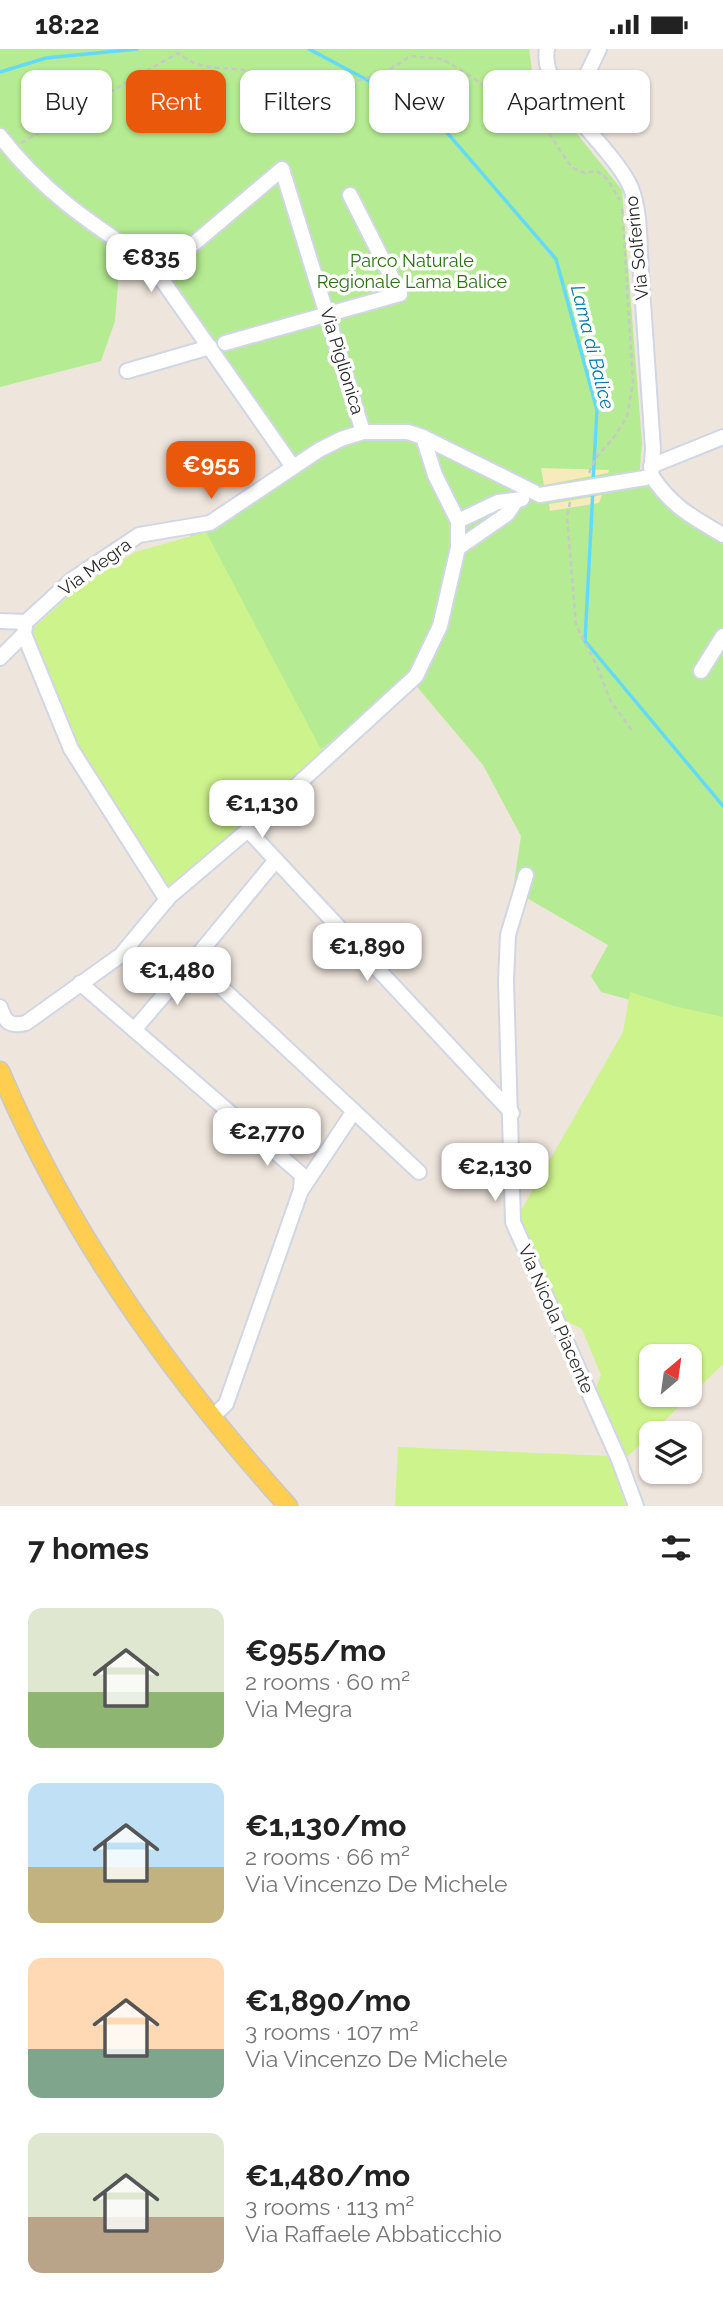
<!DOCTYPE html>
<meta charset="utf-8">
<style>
:root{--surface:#fff;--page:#f2f2f2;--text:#222;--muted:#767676;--accent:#ea580c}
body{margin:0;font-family:Raleway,sans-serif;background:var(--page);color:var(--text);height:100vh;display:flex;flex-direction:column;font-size:26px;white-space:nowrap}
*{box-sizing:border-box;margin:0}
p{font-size:23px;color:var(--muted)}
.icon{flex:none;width:38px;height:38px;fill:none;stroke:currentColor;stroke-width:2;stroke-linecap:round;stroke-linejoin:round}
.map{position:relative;height:1457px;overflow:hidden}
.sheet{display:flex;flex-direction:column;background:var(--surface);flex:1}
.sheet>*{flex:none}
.banner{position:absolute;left:21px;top:21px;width:682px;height:63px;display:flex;gap:14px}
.needle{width:46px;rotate:29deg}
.tools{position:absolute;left:639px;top:1295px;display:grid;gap:14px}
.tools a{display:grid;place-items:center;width:63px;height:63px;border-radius:14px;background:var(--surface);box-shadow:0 2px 5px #0004;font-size:35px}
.price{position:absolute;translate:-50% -60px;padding:0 16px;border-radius:14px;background:#fff;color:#222;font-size:23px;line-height:46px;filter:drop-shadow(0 2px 4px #0008)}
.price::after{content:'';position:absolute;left:50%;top:42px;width:21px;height:16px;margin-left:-10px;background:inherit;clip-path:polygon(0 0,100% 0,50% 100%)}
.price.active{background:var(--accent);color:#fff}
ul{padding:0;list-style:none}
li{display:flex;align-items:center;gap:21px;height:175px;padding:0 28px}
li span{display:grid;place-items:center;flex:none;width:196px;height:140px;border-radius:14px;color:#555}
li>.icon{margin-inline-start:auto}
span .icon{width:84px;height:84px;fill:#fffc;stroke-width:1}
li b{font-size:30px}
h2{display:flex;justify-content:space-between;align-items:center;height:84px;padding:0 28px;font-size:30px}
.chip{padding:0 24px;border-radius:14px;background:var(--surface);box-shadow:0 2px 5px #0004;font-size:24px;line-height:63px}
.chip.active{background:var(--accent);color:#fff}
.status{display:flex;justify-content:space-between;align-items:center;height:49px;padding:0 35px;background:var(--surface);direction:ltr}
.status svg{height:19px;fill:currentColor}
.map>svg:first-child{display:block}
.green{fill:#b5eb92}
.sand{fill:#f7ebbc}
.pitch{fill:#cdf38d;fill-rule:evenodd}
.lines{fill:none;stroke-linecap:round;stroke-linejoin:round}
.stream{stroke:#64dafb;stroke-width:3.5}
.minor-casing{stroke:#d1d6e5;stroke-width:18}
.major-casing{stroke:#c8c8c8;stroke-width:21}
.path{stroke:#c8c8c8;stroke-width:2.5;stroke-dasharray:5 3.5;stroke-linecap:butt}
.minor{stroke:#fff;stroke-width:14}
.major{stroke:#ffce50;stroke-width:18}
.minor-bridge-casing{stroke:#d1d6e5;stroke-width:18;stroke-linecap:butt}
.minor-bridge{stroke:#fff;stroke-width:14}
.labels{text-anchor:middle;stroke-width:7;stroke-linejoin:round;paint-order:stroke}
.street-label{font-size:18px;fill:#2b2b2b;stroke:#fff}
.park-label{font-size:18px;fill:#2b7113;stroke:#fff}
.water-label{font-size:19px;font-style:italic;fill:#0078aa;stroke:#fff}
</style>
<div class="status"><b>18:22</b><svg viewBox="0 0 49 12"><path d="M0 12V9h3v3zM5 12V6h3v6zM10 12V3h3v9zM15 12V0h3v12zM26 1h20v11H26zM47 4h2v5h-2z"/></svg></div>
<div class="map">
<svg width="723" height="1457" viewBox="0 0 723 1457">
<rect width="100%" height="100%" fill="#eee5dc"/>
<path class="green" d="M0,0H529L533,30L622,141L642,394L639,432L723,484V976L601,943L591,927L608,896L513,841L521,787L483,716L408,627L301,718L189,485L287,419L152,223L121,199L115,272L101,312L0,338Z"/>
<g class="sand">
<path d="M541,419L609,421L608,424L544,436Z"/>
<path d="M602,446L599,454L550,462L549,455Z"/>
</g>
<g class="pitch">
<path d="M206,483L323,704L166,842L76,698L30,582L78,538L135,503Z"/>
<path d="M630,943L674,957L723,968V1315L626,1409L596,1339L601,1326L582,1280L566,1272L519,1165L623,983ZM651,1307H690V1346H651Z"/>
<path d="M398,1398L609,1407L626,1457H395Z"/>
</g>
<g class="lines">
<g class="stream">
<path d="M309,0L431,65L556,210L597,361L593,432"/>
<path d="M0,23L46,9L137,0"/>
<path d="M593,440L585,592L723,757"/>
</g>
<g class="minor-casing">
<g id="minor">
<path d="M547,0C538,43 614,98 631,139C641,164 639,197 641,224C645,283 649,341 653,400L651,426"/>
<path d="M562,41L570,45L606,74L612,66L583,34L599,0"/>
<path d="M0,87C42,142 89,173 146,211L158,225L293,418"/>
<path d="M158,225L282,120L363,383"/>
<path d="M225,294L400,245L350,146"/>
<path d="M127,322L210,298"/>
<path d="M423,388L435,426L458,472V499L507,465L516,452"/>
<path d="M651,417L723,388"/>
<path d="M651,426C671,457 692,468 723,486"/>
<path d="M458,472L498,453L522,450"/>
<path d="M0,572L26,573L73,530L139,486L210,474L319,401L341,390L363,383H408L423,388L540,446"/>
<path d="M24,585L71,700L167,851"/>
<path d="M0,609L24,585L25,577"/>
<path d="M701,622L723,587"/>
<path d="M248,781L512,1064"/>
<path d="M276,811L193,912L419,1123"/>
<path d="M526,826L508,886L506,931L513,1173L619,1411L636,1457"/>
<path d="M80,934L302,1126L301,1141L226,1355L211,1369"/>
<path d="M0,958C5,973 10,978 26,974L121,906L169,848L248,781L416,627L440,577L458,499"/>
<path d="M134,981L193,912"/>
<path d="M302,1140L354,1062"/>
</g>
</g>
<g class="major-casing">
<path id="major" d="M0,1022C69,1184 170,1326 288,1457"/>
</g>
<g class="path">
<path d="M21,94L178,4C184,8 190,13 197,15C212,20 229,19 245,21C306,32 355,49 410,7L442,10L463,22L544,77L572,119L585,124L597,122L607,130L620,151"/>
<path d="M589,424L595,410L615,387L627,367L633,333L622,157"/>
<path d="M570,453L567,468L576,576L597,617L610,651L633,683"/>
</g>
<use href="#minor" class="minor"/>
<use href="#major" class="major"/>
<g class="minor-bridge-casing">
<path id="minor-bridge" d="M540,446L645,429"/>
</g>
<use href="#minor-bridge" class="minor-bridge"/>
</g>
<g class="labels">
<g class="street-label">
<text transform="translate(637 199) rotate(-96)" y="6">Via Solferino</text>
<text transform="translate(342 312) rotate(73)" y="6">Via Piglionica</text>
<text transform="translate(95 518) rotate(-36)" y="6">Via Megra</text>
<text transform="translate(556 1270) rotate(66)" y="6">Via Nicola Piacente</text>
</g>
<g class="park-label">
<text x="412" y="218">Parco Naturale<tspan x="412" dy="21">Regionale Lama Balice</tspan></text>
</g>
<g class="water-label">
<text transform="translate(593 298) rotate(76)" y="7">Lama di Balice</text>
</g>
</g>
</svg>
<div class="tools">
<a><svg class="needle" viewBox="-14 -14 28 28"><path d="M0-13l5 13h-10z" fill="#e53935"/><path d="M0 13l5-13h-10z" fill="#767676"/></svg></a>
<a><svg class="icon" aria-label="layers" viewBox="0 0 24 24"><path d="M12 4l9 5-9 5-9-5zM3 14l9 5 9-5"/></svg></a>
</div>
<b class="price" style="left:151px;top:245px">€835</b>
<b class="price active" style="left:211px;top:452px">€955</b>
<b class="price" style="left:262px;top:791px">€1,130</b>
<b class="price" style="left:367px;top:934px">€1,890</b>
<b class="price" style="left:177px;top:958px">€1,480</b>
<b class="price" style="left:267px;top:1119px">€2,770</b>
<b class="price" style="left:495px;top:1154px">€2,130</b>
<div class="banner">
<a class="chip">Buy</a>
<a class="chip active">Rent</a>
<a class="chip">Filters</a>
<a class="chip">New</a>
<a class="chip">Apartment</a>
</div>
</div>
<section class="sheet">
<h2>7 homes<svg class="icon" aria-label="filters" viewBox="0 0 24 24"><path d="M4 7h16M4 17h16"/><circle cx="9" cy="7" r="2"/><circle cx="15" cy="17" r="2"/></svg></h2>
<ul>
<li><span style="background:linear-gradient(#dfe7d0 60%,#8fb573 0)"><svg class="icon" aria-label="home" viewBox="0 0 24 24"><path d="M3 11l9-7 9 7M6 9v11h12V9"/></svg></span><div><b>€955/mo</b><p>2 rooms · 60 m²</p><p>Via Megra</p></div></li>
<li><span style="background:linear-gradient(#bfe0f5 60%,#c2b280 0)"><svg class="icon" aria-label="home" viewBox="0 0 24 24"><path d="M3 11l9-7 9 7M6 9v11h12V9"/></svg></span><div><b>€1,130/mo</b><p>2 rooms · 66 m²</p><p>Via Vincenzo De Michele</p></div></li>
<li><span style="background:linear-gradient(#ffd9b3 65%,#7fa58c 0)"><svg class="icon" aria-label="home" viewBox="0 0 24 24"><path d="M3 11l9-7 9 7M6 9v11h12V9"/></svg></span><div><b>€1,890/mo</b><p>3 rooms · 107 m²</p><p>Via Vincenzo De Michele</p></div></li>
<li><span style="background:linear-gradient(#dfe7d0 60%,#b9a48a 0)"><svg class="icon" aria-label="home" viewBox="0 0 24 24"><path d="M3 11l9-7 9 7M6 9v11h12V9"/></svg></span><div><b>€1,480/mo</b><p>3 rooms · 113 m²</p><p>Via Raffaele Abbaticchio</p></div></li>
</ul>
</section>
